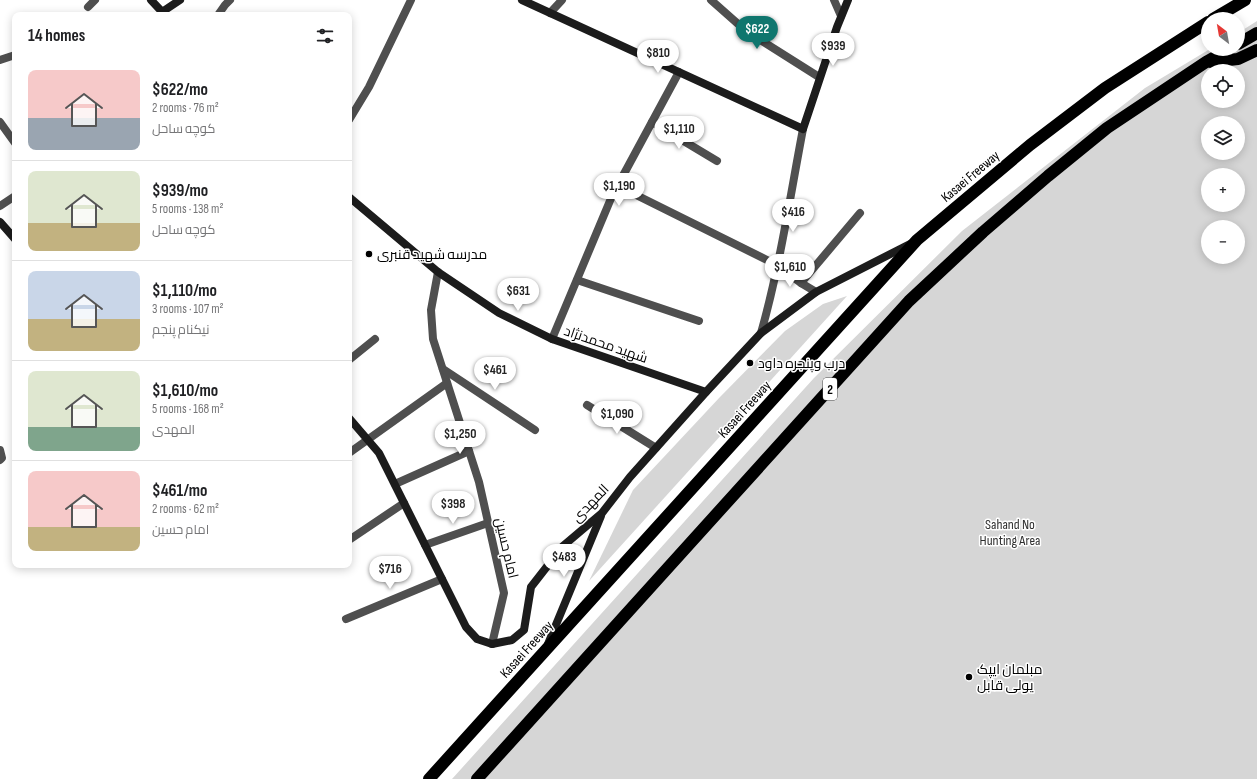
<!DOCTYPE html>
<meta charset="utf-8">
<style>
:root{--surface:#fff;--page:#f2f2f2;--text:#202124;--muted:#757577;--line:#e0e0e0;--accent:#0f766e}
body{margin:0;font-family:"Sofia Sans Condensed",Cairo,sans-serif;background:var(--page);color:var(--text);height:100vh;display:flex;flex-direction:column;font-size:15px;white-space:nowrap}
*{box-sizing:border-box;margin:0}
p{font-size:13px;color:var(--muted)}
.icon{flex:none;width:22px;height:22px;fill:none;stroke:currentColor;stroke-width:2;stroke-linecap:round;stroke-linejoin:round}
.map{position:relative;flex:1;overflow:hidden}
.sheet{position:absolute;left:12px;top:12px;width:340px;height:556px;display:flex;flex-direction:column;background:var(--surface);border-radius:8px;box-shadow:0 2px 10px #0003}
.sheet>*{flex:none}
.needle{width:26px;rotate:329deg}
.tools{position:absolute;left:1201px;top:12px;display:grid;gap:8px}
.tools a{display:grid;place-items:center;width:44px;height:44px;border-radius:50%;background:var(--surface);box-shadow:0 2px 10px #0003;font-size:20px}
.price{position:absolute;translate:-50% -34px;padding:0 9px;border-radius:14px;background:#fff;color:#222;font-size:13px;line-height:26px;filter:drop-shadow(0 1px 2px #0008)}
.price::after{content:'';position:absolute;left:50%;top:24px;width:12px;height:9px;margin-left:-6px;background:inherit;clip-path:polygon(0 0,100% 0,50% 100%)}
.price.selected{background:var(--accent);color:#fff}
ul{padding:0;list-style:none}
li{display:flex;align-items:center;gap:12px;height:100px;padding:0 16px}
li+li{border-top:1px solid var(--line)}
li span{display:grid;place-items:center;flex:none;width:112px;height:80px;border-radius:8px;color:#555}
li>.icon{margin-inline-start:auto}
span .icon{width:48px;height:48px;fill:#fffc;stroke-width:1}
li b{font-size:17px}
h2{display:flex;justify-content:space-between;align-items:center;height:48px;padding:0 16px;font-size:17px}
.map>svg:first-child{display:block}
.green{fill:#d6d6d6;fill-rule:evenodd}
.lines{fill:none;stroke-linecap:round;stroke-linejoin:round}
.street{stroke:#4f4f4f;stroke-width:8}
.secondary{stroke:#1c1c1c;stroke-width:8}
.highway{stroke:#000;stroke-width:12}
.poi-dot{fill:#000;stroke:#fff;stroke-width:1.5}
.labels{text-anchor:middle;stroke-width:3;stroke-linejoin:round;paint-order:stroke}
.shield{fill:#fff;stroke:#4c4c4c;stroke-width:1}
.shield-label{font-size:13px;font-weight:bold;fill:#000}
.street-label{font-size:14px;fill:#000;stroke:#fff}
.poi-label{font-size:14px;fill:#000;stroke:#fff;text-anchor:start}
.park-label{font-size:14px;fill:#2d2d2d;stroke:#fff}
</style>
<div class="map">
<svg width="1257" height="779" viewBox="0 0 1257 779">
<rect width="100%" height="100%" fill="#fff"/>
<g class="green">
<path d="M1257,21V779H452L814,378L962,231L1145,88L1210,49H1238V33ZM1208,71H1238V101H1208ZM1208,123H1238V153H1208ZM1208,175H1238V205H1208ZM1208,227H1238V257H1208Z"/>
<path d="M847,296L589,581L633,490L720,397L785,331L823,304Z"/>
</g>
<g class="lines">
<g class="street">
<path d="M711,0L746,31L819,77"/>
<path d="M834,0L841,16"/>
<path d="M88,7L95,0"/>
<path d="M550,13L562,0"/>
<path d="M218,15L225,5L230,0"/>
<path d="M0,60L15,55"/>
<path d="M349,120L369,87L411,0"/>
<path d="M0,122L15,143"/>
<path d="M652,122L717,161"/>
<path d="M618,186L777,265L801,283L816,292"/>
<path d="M0,206L15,196"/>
<path d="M438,272L431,310L433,339L479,482L504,593L492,644"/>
<path d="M577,280L699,321"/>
<path d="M801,283L860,213"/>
<path d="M761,333C780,266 790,197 803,129"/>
<path d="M552,339L612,196L679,72"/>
<path d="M349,360L375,339"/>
<path d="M443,369L535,430"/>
<path d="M587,405L656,448"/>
<path d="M0,450L2,458L0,460"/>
<path d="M349,453L447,383"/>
<path d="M395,484L469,451"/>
<path d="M349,540L404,503"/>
<path d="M425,545L488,523"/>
<path d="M346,619L442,579"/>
</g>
<g class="secondary">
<path d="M151,0L165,15"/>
<path d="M522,0L803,129L837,27L848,0"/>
<path d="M162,12L180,0"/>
<path d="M349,197L438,272L499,313L552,339L706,392"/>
<path d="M0,222L15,239"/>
<path d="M349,418L379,453L466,627L477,639L492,644L512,640L524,630L531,587L563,546L602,513L630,477L706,392L761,333L816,292L910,244"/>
<path d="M548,644L601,516"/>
</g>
<g class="highway">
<path d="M1213,19L1245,0"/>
<path d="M1238,44L1257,33"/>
<path d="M1211,62L1238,59L1257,50"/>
<path d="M429,779L917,240L1030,145L1105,88L1208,22"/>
<path d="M477,779L909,301L983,232L1048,176L1107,128L1206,62L1229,49"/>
</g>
</g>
<g class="poi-dot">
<circle cx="369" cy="254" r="4"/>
<circle cx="750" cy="363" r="4"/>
<circle cx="969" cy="677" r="4"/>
</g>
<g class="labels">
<rect class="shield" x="823" y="378" width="14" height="22" rx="3"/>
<g class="shield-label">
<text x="830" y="394">2</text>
</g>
<g class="street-label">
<text transform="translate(970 176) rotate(-40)" y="5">Kasaei Freeway</text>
<text transform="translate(606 344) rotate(19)" y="5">شهید محمدنژاد</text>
<text transform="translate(744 409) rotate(-48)" y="5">Kasaei Freeway</text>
<text transform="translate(590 503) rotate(-46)" y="5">المهدی</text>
<text transform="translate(507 548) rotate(77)" y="5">امام حسین</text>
<text transform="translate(526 649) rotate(-48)" y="5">Kasaei Freeway</text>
</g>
<g class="poi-label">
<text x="377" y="259">مدرسه شهید قنبری</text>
<text x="758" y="368">درب وپنجره داود</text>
<text x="977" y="674">مبلمان ایپک<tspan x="977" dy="16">یولی قابل</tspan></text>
</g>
<g class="park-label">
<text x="1010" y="529">Sahand No<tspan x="1010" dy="16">Hunting Area</tspan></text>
</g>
</g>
</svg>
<div class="tools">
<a><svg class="needle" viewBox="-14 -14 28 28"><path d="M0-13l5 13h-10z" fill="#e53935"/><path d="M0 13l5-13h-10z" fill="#757577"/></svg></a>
<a><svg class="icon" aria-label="locate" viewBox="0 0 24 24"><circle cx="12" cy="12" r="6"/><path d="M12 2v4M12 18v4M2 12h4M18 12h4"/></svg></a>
<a><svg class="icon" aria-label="layers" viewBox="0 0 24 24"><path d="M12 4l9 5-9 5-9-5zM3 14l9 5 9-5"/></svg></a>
<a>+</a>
<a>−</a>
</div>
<b class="price selected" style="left:757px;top:50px">$622</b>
<b class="price" style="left:833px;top:67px">$939</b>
<b class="price" style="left:658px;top:74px">$810</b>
<b class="price" style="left:679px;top:150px">$1,110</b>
<b class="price" style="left:619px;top:207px">$1,190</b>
<b class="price" style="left:793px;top:233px">$416</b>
<b class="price" style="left:790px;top:288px">$1,610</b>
<b class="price" style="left:518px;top:312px">$631</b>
<b class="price" style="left:495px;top:391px">$461</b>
<b class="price" style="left:617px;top:435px">$1,090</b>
<b class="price" style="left:460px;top:455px">$1,250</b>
<b class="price" style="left:453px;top:525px">$398</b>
<b class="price" style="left:564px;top:578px">$483</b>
<b class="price" style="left:390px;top:590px">$716</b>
<section class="sheet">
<h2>14 homes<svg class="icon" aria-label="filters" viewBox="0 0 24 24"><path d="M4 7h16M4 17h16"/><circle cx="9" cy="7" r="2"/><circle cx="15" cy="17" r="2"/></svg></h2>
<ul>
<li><span style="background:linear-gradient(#f6c9c9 60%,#9aa5b1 0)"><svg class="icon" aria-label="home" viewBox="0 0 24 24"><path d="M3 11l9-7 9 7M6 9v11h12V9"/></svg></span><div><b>$622/mo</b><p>2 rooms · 76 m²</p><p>کوچه ساحل</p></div></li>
<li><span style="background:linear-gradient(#dfe7d0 65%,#c2b280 0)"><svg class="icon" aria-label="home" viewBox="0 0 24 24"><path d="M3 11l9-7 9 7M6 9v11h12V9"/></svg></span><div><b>$939/mo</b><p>5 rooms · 138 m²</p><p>کوچه ساحل</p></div></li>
<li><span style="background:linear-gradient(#c9d6e8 60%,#c2b280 0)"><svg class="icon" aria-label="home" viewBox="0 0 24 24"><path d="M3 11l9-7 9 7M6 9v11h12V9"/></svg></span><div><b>$1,110/mo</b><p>3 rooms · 107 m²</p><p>نیکنام پنجم</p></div></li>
<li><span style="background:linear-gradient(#dfe7d0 70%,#7fa58c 0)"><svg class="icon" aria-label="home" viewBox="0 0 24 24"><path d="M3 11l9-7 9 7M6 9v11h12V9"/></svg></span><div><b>$1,610/mo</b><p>5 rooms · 168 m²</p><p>المهدی</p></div></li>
<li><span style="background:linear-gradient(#f6c9c9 70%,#c2b280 0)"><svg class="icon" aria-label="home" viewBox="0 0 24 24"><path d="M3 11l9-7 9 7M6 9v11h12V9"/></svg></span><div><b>$461/mo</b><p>2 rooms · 62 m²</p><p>امام حسین</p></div></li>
</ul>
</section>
</div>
